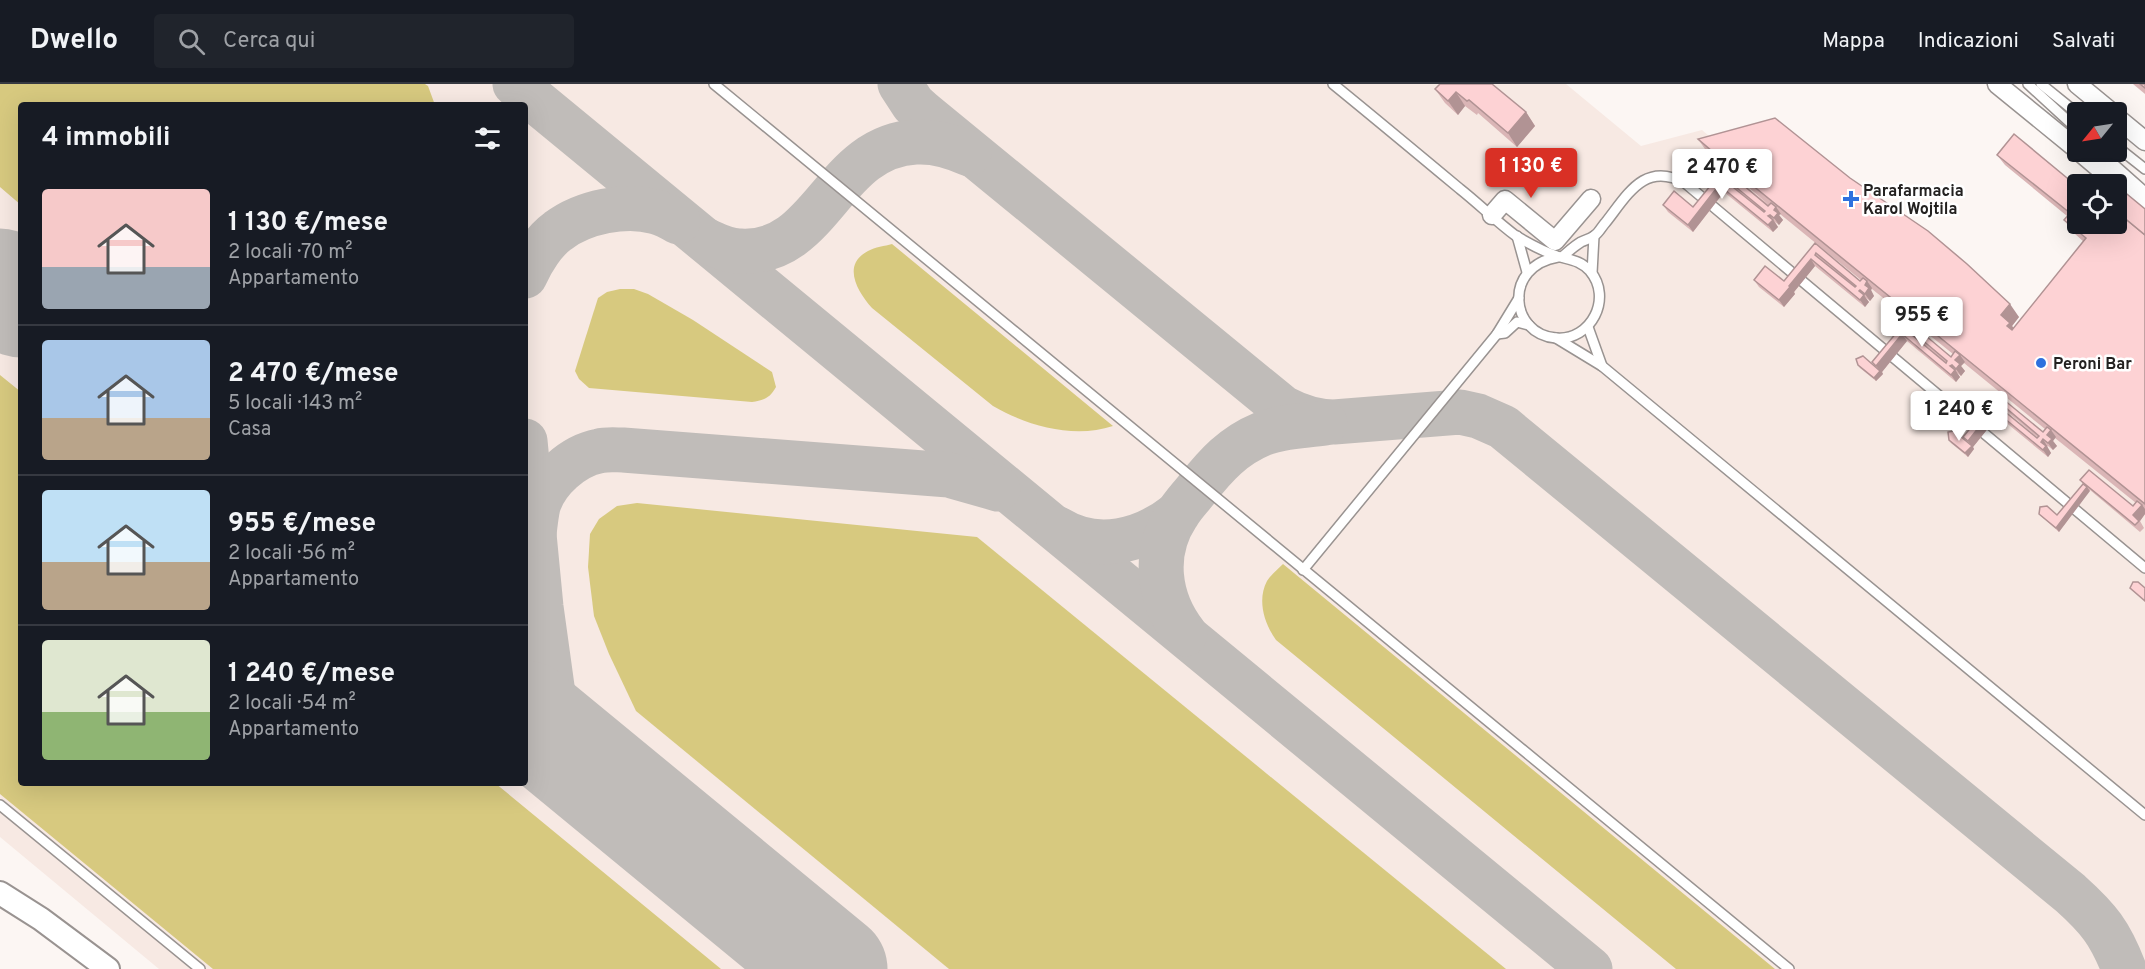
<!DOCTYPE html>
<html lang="it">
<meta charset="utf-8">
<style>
:root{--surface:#171b24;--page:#20242c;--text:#f1f3f6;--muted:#9ea1a6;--line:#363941;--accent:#d93025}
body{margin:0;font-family:Overpass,sans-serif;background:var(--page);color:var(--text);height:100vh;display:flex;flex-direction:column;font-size:22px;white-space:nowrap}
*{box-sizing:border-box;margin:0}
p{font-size:20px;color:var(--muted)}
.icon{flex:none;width:33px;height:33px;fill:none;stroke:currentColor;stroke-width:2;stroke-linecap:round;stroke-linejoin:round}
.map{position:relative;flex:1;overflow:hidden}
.details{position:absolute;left:18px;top:18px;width:510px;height:684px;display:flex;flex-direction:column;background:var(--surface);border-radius:6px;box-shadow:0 6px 24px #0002}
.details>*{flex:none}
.needle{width:39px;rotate:240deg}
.buttons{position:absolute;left:2067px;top:18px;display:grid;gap:12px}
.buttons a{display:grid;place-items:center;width:60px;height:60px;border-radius:6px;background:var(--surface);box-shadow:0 6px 24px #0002;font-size:30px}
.price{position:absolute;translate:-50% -51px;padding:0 14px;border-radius:6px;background:#fff;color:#222;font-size:20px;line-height:39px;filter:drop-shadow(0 2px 3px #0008)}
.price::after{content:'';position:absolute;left:50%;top:36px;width:18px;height:14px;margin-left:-9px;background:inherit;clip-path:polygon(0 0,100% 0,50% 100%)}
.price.active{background:var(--accent);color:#fff}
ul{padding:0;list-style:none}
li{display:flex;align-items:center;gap:18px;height:150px;padding:0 24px}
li+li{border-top:2px solid var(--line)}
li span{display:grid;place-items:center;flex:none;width:168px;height:120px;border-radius:6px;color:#555}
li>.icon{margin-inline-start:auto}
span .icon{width:72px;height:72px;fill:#fffc;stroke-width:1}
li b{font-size:26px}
h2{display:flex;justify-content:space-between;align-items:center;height:72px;padding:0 24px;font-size:26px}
header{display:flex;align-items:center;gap:36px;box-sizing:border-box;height:84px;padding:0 30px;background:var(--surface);border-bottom:2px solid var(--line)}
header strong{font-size:28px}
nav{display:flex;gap:33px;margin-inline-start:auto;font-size:21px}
.search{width:420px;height:54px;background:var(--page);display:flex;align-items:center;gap:15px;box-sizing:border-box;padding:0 21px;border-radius:6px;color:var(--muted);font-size:22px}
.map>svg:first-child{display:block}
.built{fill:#f7e9e3;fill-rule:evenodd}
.green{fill:#d7c97f}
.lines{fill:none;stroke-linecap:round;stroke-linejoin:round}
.taxiway{stroke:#c0bcb9;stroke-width:45}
.runway{stroke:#c0bcb9;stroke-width:111}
.service-casing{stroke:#999391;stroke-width:12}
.minor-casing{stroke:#999391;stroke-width:21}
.tertiary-casing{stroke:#999391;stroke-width:26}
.service{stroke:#fff;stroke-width:9}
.minor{stroke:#fff;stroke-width:18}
.tertiary{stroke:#fff;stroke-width:22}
.wall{fill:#dab5b6;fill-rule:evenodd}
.shaded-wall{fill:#b19394}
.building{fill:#fdd2d4;stroke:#b19394;stroke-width:1.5;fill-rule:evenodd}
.poi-dot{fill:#2e71de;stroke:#fff;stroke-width:2}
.labels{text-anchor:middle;stroke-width:5;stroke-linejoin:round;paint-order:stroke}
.poi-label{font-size:16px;font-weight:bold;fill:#232120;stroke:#fff;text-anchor:start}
</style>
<header>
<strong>Dwello</strong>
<div class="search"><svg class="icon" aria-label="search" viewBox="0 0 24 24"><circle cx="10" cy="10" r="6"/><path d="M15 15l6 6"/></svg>Cerca qui</div>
<nav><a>Mappa</a><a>Indicazioni</a><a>Salvati</a></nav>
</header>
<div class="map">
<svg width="2145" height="885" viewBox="0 0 2145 885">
<rect width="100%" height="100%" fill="#fcf6f3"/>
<path class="built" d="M0,0H1566L1641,62L1702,46L1723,64L1976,193L2019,233L2011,244L2019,252L2096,168L2074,149L2082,140H2116L2145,157V885H159L0,753ZM21,21H525V699H21Z"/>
<g class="green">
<path d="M0,0H425L428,2L435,21H21V121L0,103Z"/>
<path d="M892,160L1113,342C1074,355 1027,342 993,322L872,224C858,208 841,181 868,167C875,163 885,162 892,160Z"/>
<path d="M620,205H634L648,210L693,236L772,288L776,303C770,314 764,316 752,318L589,304L579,295L575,287L598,214L607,208Z"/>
<path d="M0,291L21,308V699H495L721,885H213L0,710Z"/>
<path d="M637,419L977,453L1506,885H949L636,627L609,570L594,532L588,483L590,450L599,435L617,422Z"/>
<path d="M1283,480L1775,885H1676L1276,556C1264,539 1257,516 1267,497C1271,491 1278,485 1283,480Z"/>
</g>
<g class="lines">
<g class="taxiway">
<path d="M515,0L1590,885"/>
<path d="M900,0L913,20L923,29L1283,324C1300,333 1315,338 1334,338L1460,328L1478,332L1503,343L2070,809C2099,835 2110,849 2124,885"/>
<path d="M705,156C716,161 727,167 740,167C823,172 831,62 916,58C935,57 952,62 969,70"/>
<path d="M525,192C532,176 544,157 558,147C583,128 626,119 656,128C664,130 671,134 678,138"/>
<path d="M525,357L541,523L554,617L565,645L580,669L603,697"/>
<path d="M1058,445C1097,469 1143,457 1177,430"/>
<path d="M534,450C535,441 536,431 538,422C546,396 573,372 599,367C607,365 616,366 623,366L949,391L998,405"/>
<path d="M1185,550C1158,515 1152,469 1177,431C1182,422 1190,414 1197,405C1216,381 1233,362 1262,350C1281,342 1305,342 1325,339"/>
</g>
<g class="runway">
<path d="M0,200L21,218"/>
<path d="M525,632L832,885"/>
</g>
<g class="service-casing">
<g id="service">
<path d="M714,0L1789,885"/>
<path d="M1333,0C1376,35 1418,70 1460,105C1479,120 1497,138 1516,152C1528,159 1545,168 1557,172C1570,176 1580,176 1590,187C1613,214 1591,257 1556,254C1509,250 1503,182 1558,173"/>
<path d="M2028,0L2078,46"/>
<path d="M2041,0L2078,30"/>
<path d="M2116,62L2145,85"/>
<path d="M2100,68L2145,108"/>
<path d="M1517,152L1527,188"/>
<path d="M1562,173C1568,168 1574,162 1581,158C1585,156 1590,155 1594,152C1599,149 1602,142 1606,138C1628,110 1645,77 1685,99L2145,484"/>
<path d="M1592,189L1594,152"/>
<path d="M1588,243L1602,282"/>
<path d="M1497,250L1505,249L1517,238L1529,241"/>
<path d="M1556,254L1602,282L2145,731"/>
<path d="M1303,486L1497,250L1519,214"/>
<path d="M0,721L200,885"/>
</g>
</g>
<g class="minor-casing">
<g id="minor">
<path d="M1997,0L2078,66"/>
<path d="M2077,0L2111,28"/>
<path d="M2116,33L2145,57"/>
<path d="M2080,68L2145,123"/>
<path d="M1492,131L1505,116L1555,157L1591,115"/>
</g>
</g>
<g class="tertiary-casing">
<path id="tertiary" d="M0,809L41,835L108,885"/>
</g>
<use href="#service" class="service"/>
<use href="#minor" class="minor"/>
<use href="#tertiary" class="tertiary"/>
</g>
<g class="wall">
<path d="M1440,0L1526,28L1535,42L1517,63L1478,29L1477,31L1465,22L1458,31L1445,19L1435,5Z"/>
<path d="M2133,0H2145V10Z"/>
<path d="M2014,50L2078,140L2145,125V430L2140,437L2144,444L2140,448L2090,406L2059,448L2042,433L2039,430L2057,431L2083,400L2080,396L2133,422L2136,419L2055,354L2053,357L2057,362L2053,366L2048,362L2047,363L2051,369L2048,373L1998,332L1973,363L1974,365L1968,373L1951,359L1949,356H1965L1998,311L2043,348L2045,345L1964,279L1961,282L1965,287L1961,292L1956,288L1960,293L1956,298L1907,257L1882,288L1883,290L1876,297L1860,284L1858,281H1874L1872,278L1907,236L1951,273L1953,270L1872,205L1871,206L1874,212L1870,217L1865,213L1869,218L1865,223L1815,182L1794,208L1795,210L1784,223L1759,203L1754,196L1784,197L1815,159L1860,197L1861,196L1780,130L1779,131L1783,136L1779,141L1775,138L1778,143L1773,148L1724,108L1693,148L1668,128L1663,121L1693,123L1724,85L1769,121L1707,68L1698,55L2019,233L2012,242L2014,244L2084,158L2074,149L2064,136L2067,132L2005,81L1997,71ZM2004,325L2038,354H2037L2003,326Z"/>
</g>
<g class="shaded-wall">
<path d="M1456,8L1465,22L1458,31L1448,17Z"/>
<path d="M1526,28L1535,42L1517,63L1508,49Z"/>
<path d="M1719,101L1724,108L1693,148L1688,141Z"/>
<path d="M1776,123L1781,130L1779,131L1783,136L1779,141L1774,134V126Z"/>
<path d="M1770,131L1778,143L1773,148L1768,141V132Z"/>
<path d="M1811,175L1815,182L1794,208L1795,210L1784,223L1779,216L1789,202Z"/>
<path d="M1867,197L1872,204L1871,206L1874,212L1870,217L1865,210V201Z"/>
<path d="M1860,206L1869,218L1865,223L1860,216L1859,207Z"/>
<path d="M2010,220L2019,233L2012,242L2019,252L2007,242L2001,231Z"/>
<path d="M1902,250L1907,257L1882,288L1883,290L1876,297L1874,294L1880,287L1876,282Z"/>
<path d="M1960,271L1965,278L1961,282L1965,287L1961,292L1956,285L1955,276Z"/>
<path d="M1952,281L1960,293L1956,298L1951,291L1950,282Z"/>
<path d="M1999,318L2004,325L2002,328L1997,321Z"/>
<path d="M1993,325L1998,332L1973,363L1974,365L1968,373L1965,369L1971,362L1968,357Z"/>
<path d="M2051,346L2056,353L2053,357L2057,362L2053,366L2048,359L2047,351Z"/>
<path d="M2043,355L2051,369L2048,373L2043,366L2041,358Z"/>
<path d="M2087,403L2090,407L2059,448L2056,444Z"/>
<path d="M2142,421L2145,425V430L2140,437L2133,431Z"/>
</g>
<g class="building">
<path d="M1440,0H1492L1526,28L1508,49L1469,16L1467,17L1456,8L1448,17L1435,5Z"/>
<path d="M2140,0H2145V4Z"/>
<path d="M1775,34L1850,94L1928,147L1967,180L2010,220L2001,231L2010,239L2007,242L2012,246L2086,154L2064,136L2078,120V140H2116V127L2145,151V420L1741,92L1698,55Z"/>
<path d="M2014,50L2078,103V120L2070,129L1997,71Z"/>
<path d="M1724,85L1768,122L1771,119L1776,123L1774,126L1778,129L1774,134L1770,131L1768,132L1773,136L1768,141L1719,101L1688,141L1663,121L1674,107L1693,123ZM1726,95L1765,127L1764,128L1724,96Z"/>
<path d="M2111,97L2115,100H2108Z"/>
<path d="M2116,101L2145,125V151L2116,127Z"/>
<path d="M1815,159L1860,197L1863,194L1867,197L1865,201L1869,204L1865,210L1860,206L1859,207L1864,211L1860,216L1811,175L1789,202L1790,203L1779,216L1754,196L1765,182L1784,197ZM1816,169L1856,202L1855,203L1815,171Z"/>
<path d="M1907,236L1951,273L1955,267L1960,271L1955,276L1960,280L1956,285L1952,281L1950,282L1955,286L1951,291L1902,250L1876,282L1872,278ZM1908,244L1947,277L1946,279L1906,246Z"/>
<path d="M1863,272L1880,287L1874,294L1858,281L1856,275Z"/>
<path d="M1998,311L2043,348L2047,343L2051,346L2047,351L2052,355L2048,359L2043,355L2041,358L2046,362L2043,366L1993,325L1968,357L1963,353ZM1999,318L2039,352L2037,354L1997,321Z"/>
<path d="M1954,347L1972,362L1965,369L1949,356L1948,348Z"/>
<path d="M2089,386L2133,422L2137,417L2142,421L2133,431L2139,437L2135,441L2080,396Z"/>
<path d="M2083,400L2087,403L2056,444L2039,430L2040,423L2047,422L2057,431Z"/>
<path d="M2133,498H2138L2145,504V517L2130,504Z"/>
</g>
<g class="poi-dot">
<path d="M1848 106h6v6h6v6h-6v6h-6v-6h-6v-6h6z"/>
<circle cx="2041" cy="279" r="6"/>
</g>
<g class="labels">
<g class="poi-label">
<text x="1863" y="112">Parafarmacia<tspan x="1863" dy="18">Karol Wojtila</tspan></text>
<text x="2053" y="285">Peroni Bar</text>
</g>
</g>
</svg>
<div class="buttons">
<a><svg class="needle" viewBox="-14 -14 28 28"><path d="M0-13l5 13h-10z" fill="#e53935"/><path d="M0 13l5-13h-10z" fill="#9ea1a6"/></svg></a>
<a><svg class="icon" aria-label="locate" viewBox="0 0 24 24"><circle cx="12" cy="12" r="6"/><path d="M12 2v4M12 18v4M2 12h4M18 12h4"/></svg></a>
</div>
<b class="price active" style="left:1531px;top:115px">1 130 €</b>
<b class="price" style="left:1722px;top:116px">2 470 €</b>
<b class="price" style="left:1922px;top:264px">955 €</b>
<b class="price" style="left:1959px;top:358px">1 240 €</b>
<section class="details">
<h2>4 immobili<svg class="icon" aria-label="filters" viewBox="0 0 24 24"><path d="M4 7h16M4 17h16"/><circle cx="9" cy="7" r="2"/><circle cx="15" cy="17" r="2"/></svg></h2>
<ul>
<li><span style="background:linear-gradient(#f6c9c9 65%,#9aa5b1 0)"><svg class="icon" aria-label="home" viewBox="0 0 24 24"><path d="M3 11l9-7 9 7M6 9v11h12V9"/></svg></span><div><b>1 130 €/mese</b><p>2 locali · 70 m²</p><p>Appartamento</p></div></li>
<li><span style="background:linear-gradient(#a9c7e8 65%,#b9a48a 0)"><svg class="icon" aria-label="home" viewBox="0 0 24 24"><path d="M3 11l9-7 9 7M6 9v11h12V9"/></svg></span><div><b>2 470 €/mese</b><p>5 locali · 143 m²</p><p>Casa</p></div></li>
<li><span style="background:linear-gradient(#bfe0f5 60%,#b9a48a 0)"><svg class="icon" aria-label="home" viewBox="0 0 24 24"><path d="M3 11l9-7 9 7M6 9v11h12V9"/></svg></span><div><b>955 €/mese</b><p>2 locali · 56 m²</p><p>Appartamento</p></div></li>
<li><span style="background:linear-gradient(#dfe7d0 60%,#8fb573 0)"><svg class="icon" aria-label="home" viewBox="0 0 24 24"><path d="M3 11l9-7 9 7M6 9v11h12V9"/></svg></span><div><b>1 240 €/mese</b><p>2 locali · 54 m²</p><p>Appartamento</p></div></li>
</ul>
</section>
</div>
